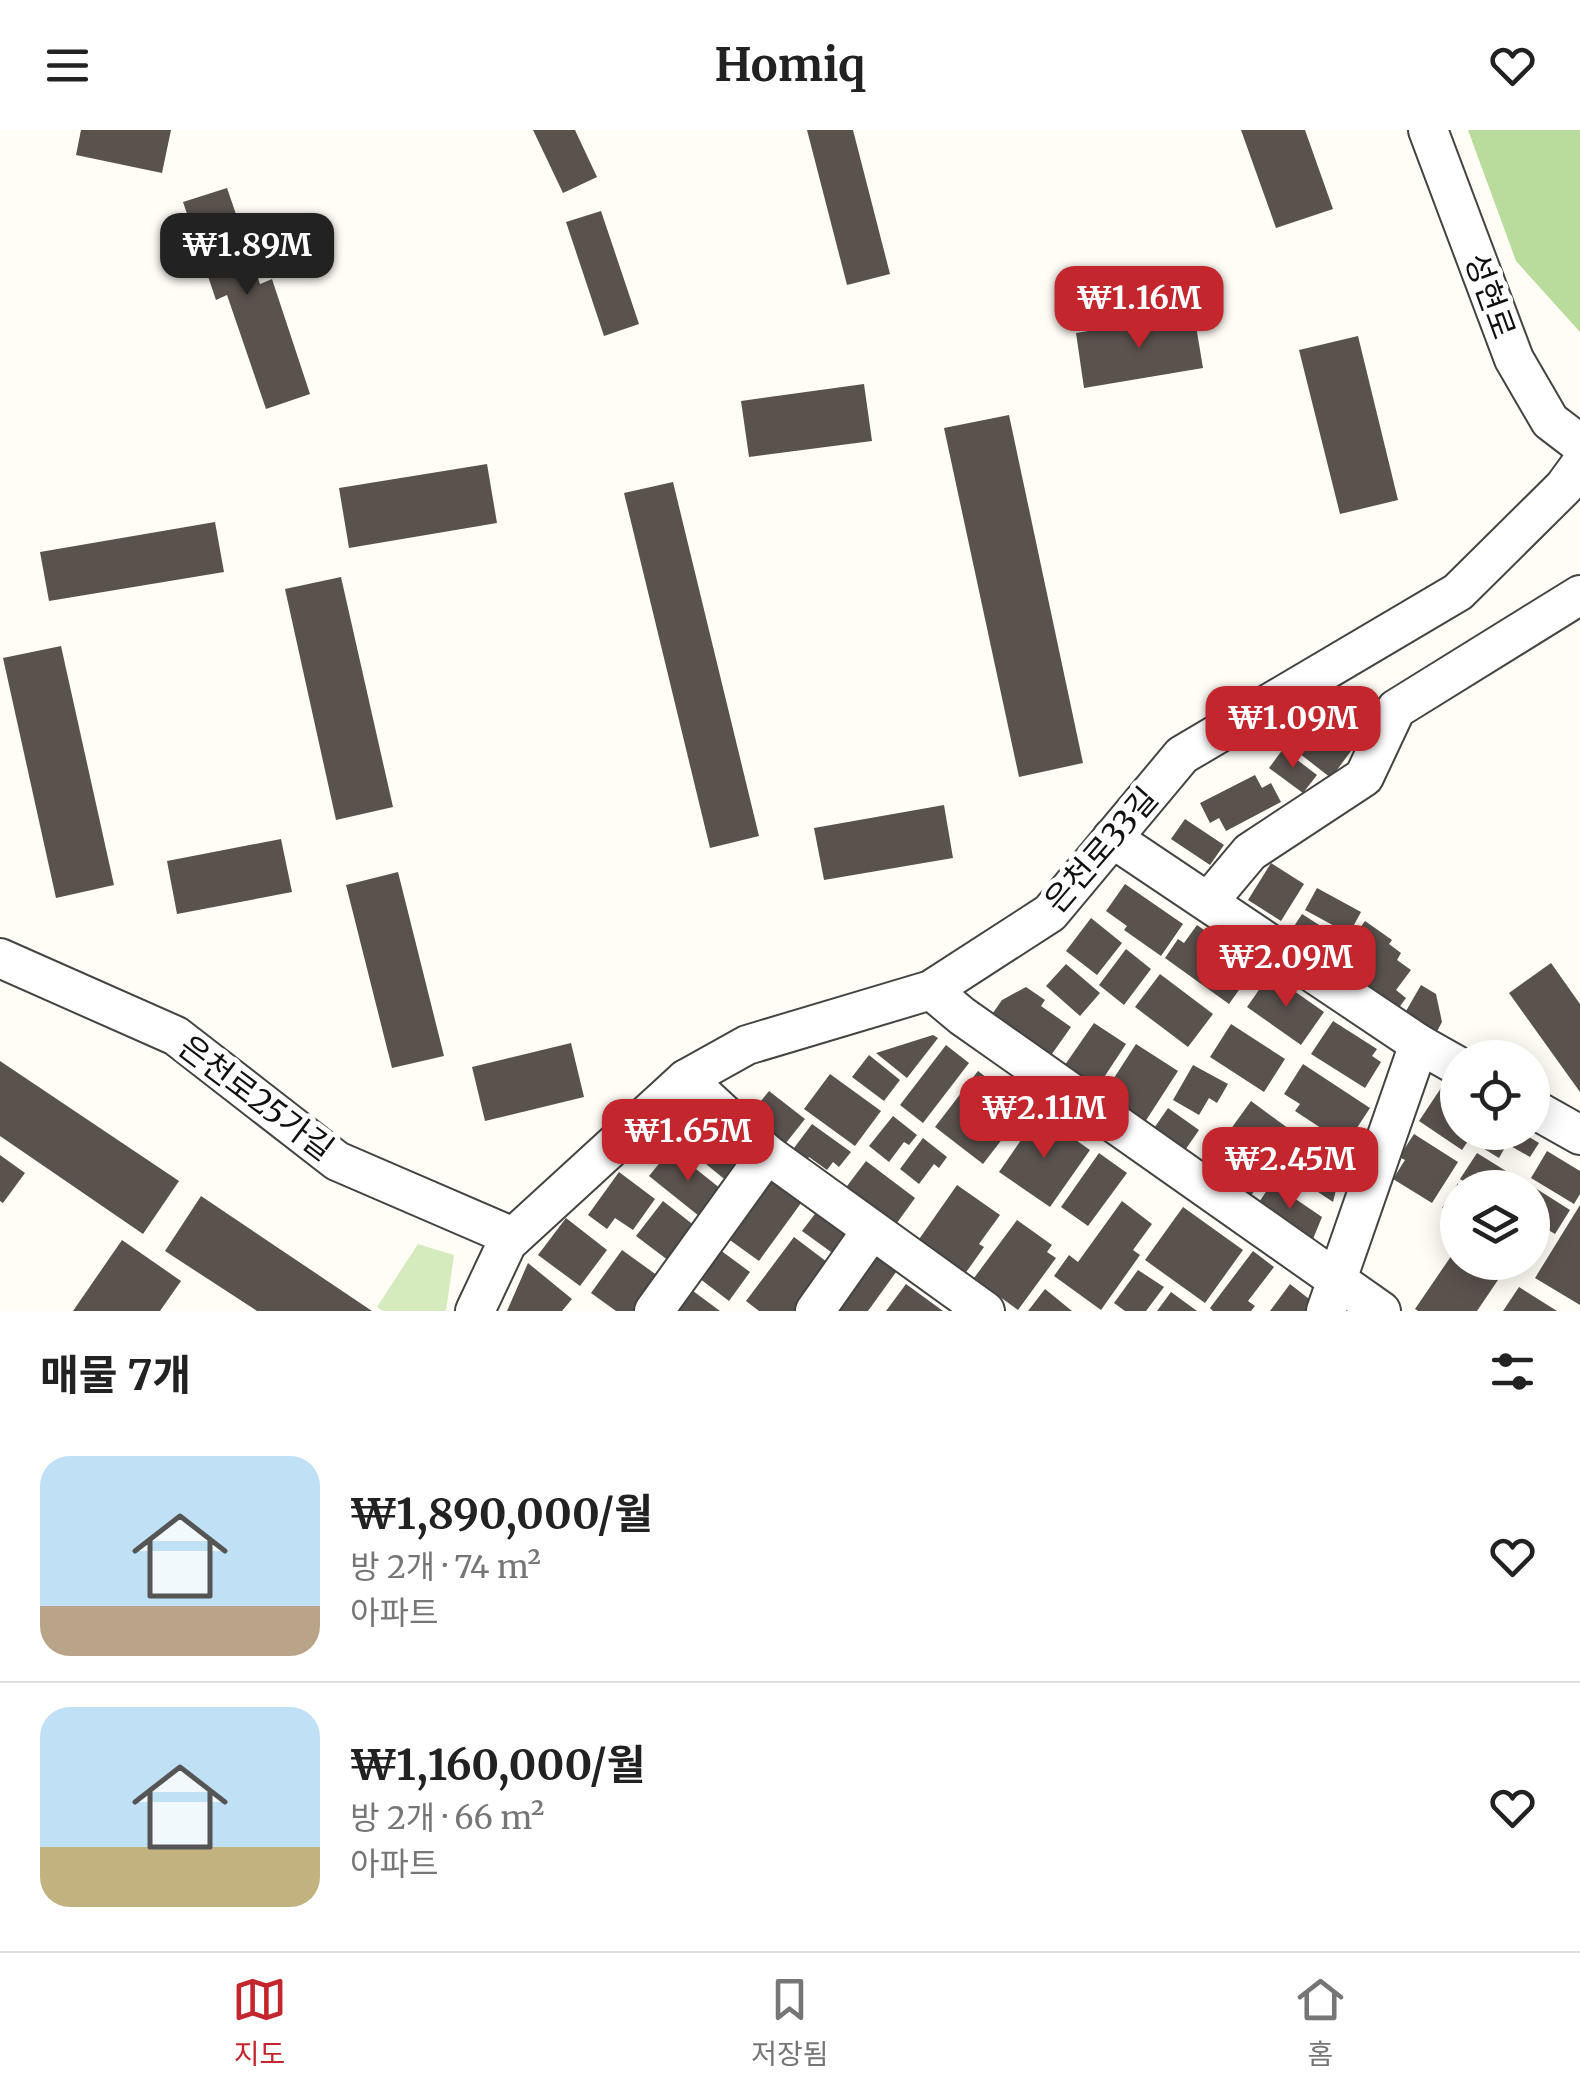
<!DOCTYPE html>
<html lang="ko">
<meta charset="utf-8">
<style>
:root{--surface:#fff;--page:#f6f6f6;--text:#222;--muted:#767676;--line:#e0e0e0;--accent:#c4262e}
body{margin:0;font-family:Merriweather,"Noto Sans KR",serif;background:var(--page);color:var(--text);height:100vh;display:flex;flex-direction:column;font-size:38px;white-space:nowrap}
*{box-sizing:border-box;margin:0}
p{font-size:32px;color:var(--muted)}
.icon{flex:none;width:55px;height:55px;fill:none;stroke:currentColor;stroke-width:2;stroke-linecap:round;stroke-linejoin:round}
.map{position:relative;height:1181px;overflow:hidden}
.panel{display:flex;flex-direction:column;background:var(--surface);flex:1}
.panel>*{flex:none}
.controls{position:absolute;left:1440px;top:910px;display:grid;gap:20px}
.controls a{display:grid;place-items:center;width:110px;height:110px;border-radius:50%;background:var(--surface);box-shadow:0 5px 25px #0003;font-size:50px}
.price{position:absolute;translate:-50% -85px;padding:0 22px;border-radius:20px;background:var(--accent);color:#fff;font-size:32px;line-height:65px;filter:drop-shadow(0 2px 5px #0008)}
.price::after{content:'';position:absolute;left:50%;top:60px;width:30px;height:22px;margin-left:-15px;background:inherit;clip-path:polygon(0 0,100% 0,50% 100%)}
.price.selected{background:#222;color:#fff}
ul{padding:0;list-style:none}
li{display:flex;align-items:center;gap:30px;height:250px;padding:0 40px}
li+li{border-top:2px solid var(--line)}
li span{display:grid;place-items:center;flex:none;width:280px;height:200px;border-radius:30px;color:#555}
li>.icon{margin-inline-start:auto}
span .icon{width:120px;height:120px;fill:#fffc;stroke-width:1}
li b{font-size:42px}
h2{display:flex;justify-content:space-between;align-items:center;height:120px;padding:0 40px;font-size:42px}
header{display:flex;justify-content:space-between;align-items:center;height:130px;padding:0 40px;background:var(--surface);font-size:45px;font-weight:700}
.tab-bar{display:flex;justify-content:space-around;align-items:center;height:140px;border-top:2px solid var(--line);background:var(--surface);font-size:28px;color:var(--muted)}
.tab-bar a{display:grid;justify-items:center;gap:5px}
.tab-bar .selected{color:var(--accent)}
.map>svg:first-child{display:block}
.green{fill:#d5ebbd}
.forest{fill:#b9dc9c}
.building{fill:#5a524d}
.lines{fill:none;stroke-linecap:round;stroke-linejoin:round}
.minor-casing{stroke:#444;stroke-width:42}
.minor{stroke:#fff;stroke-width:38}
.labels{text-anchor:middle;stroke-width:10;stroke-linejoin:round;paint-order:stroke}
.street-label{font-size:32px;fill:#111;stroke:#fff}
</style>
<header><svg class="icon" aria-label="menu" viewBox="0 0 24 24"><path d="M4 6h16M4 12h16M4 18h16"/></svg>Homiq<svg class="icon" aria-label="heart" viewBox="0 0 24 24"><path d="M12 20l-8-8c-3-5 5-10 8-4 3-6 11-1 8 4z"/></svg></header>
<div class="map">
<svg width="1580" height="1181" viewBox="0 0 1580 1181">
<rect width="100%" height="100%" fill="#fffdf5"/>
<path class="green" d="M418,1114L454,1125L446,1181H383L377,1177Z"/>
<path class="forest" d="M1468,0H1580V202L1516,131Z"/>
<g class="building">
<path d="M81,0H171L162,43L76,25Z"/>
<path d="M533,0H575L597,47L563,63Z"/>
<path d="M807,0H853L890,144L847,155Z"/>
<path d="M1241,0H1305L1333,79L1276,98Z"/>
<path d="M227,58L260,154L272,149L310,264L266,279L227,165L216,170L183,72Z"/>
<path d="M601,81L639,194L604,206L566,92Z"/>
<path d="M1194,184L1203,238L1084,258L1076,203Z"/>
<path d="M1358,206L1398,370L1340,384L1299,220Z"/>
<path d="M864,254L872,311L749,327L741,271Z"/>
<path d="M1009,285L1083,633L1019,647L944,298Z"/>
<path d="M487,334L497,393L349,418L339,358Z"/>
<path d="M673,352L759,706L710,718L624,363Z"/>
<path d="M215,392L224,442L49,471L40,422Z"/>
<path d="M341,447L393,677L336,690L285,459Z"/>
<path d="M61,516L114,755L56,768L3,528Z"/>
<path d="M1321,599L1351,621L1331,648L1295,620L1310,601L1316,606Z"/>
<path d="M1283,619L1317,645L1303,663L1269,638Z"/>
<path d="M1255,645L1262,658L1271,653L1281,672L1226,701L1219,688L1210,693L1200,673Z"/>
<path d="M944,675L953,728L824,750L814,698Z"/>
<path d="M1185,689L1224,715L1210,735L1171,709Z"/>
<path d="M281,709L292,762L177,784L167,731Z"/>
<path d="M1271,733L1304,754L1281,791L1248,770Z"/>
<path d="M398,742L444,926L392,938L346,755Z"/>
<path d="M1125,754L1183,794L1161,826L1124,800L1127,796L1106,781Z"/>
<path d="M1317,758L1361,782L1349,804L1305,780Z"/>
<path d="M1302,784L1338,807L1325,827L1289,804Z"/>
<path d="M1091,788L1122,813L1097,845L1066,821Z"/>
<path d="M1365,791L1392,810L1389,814L1401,823L1397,830L1411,840L1396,860L1406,868L1395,883L1331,838Z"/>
<path d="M1197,795L1248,831L1238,845L1246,850L1229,874L1165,828L1178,809L1184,813Z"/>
<path d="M1126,819L1151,839L1124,875L1099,855Z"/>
<path d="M1551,833L1580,874V962L1509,863Z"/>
<path d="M1066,834L1100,863L1080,886L1046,856Z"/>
<path d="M1160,844L1213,884L1188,917L1135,877Z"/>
<path d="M1270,844L1324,882L1301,915L1247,877Z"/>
<path d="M1421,855L1436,864L1442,892L1434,907L1402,888Z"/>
<path d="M1026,857L1045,870L1041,876L1071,897L1047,931L988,890L1002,870Z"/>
<path d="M1333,891L1377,919L1372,926L1381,932L1365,958L1311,924Z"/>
<path d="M1094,893L1126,914L1093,964L1060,942Z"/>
<path d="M1231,894L1285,929L1264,962L1210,927Z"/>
<path d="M933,905L938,908L907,948L876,923Z"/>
<path d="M571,913L584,967L485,991L472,937Z"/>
<path d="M1136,914L1178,941L1143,995L1101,968Z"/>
<path d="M946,915L969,933L923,993L900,975Z"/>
<path d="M869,925L900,950L884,971L852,947Z"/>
<path d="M0,931L179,1051L143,1104L0,1006Z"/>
<path d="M1303,934L1370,978L1349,1010L1330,998L1327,1002L1295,981L1300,974L1284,964Z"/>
<path d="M1193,935L1228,954L1217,973L1209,968L1199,985L1173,970Z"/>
<path d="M978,941L1026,978L983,1034L935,997Z"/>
<path d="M830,944L881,981L855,1016L804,979Z"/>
<path d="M1443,955L1458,964V1002H1474L1462,1020L1419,991Z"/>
<path d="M769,961L805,989L778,1023L742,995Z"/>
<path d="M1251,971L1296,1004L1247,1071L1202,1039Z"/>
<path d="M1168,978L1199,1000L1181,1026L1150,1004Z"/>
<path d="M1039,984L1090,1020L1050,1077L999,1042Z"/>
<path d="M893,986L917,1005L909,1015L904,1012L889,1032L869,1016Z"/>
<path d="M812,994L851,1022L839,1037L833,1032L827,1040L809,1027L802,1036L788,1026Z"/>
<path d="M709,997L747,1028L728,1052L690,1021Z"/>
<path d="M1489,1002H1521L1539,1013L1530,1027L1507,1014L1499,1028L1481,1017Z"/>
<path d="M1414,1004L1458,1032L1432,1073L1393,1049L1405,1030L1399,1027Z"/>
<path d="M923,1008L947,1027L939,1038L934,1034L919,1054L900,1039Z"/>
<path d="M1302,1014L1341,1040L1333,1072L1285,1040Z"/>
<path d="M671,1019L726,1063L704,1090L649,1046Z"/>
<path d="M1547,1021L1580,1041V1064L1574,1074L1531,1048Z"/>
<path d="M1099,1023L1127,1043L1088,1096L1061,1077Z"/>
<path d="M1477,1023L1514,1046L1507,1058H1498L1485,1049L1480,1058H1473L1460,1049Z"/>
<path d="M0,1025L25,1043L3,1073L0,1071Z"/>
<path d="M866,1031L915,1068L894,1097L844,1060Z"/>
<path d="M619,1042L655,1069L633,1100L615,1088L607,1099L588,1085Z"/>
<path d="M771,1046L804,1069L759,1131L727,1108Z"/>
<path d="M1272,1053L1322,1087L1313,1109L1306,1110L1257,1075Z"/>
<path d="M1458,1053V1087L1442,1078Z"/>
<path d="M957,1055L1000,1085L979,1114L984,1117L962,1148L915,1115Z"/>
<path d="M1532,1056L1570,1080L1555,1104L1532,1090Z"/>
<path d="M201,1066L372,1181H257L165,1121Z"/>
<path d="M663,1071L700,1100L673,1134L636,1106Z"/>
<path d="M1122,1071L1152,1094L1133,1120L1140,1125L1101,1180L1054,1146L1069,1125L1078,1132Z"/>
<path d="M1580,1075V1175L1535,1148Z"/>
<path d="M821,1076L857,1102L838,1127L802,1101Z"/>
<path d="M1183,1077L1243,1120L1205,1173L1145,1130Z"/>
<path d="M566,1088L607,1120L580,1156L538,1125Z"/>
<path d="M1017,1090L1052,1115L1047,1122L1056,1128L1018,1180L974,1148Z"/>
<path d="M1532,1096L1549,1106L1532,1132Z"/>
<path d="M794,1107L831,1135L797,1181H759L746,1171Z"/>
<path d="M122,1110L181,1151L160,1181H73Z"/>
<path d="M1458,1116V1132H1479L1500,1147L1477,1181H1418L1415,1179Z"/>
<path d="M716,1117L750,1142L729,1171L695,1145Z"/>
<path d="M872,1118L899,1138L868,1181H826Z"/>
<path d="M622,1120L665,1151L643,1181H616L591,1163Z"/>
<path d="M1253,1121L1274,1137L1248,1171L1255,1176L1251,1181H1213L1210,1178Z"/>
<path d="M528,1133L572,1169L562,1181H507Z"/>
<path d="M1138,1140L1164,1157L1146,1181H1125L1114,1173Z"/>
<path d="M906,1154L943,1181H886Z"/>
<path d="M1290,1154L1313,1172L1306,1181H1270Z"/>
<path d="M1519,1157L1557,1181H1503Z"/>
<path d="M689,1158L720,1181H673Z"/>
<path d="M1045,1159L1072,1181H1028Z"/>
<path d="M1171,1162L1197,1181H1157Z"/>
</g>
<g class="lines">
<g class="minor-casing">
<g id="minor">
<path d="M1428,0L1514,229L1550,291L1580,314"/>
<path d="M1112,708L1419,914L1458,936"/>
<path d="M1208,772L1250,722L1364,647L1396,579L1580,465"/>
<path d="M0,828L176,906L337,1031L513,1107"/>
<path d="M931,860L962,886L1381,1181"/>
<path d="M686,949L767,1024L985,1181"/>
<path d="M1532,978L1580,1005"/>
<path d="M475,1181L507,1113L686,949L747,915L931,860L1050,783L1182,625L1458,462L1564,357L1580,335"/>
<path d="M654,1181L767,1024"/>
<path d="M815,1181L872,1100"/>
<path d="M1326,1181L1419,914"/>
</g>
</g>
<use href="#minor" class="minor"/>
</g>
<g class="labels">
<g class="street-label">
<text transform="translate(1490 166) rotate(70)" y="11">성현로</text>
<text transform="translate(1101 720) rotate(-49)" y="11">은천로33길</text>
<text transform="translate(256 968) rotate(37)" y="11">은천로25가길</text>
</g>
</g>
</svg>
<div class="controls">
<a><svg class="icon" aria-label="locate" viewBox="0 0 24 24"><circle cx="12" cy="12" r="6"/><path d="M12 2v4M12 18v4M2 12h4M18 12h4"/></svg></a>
<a><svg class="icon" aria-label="layers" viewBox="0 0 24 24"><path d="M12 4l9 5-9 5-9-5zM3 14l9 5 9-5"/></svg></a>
</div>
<b class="price selected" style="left:247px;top:168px">₩1.89M</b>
<b class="price" style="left:1139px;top:221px">₩1.16M</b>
<b class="price" style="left:1293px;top:641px">₩1.09M</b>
<b class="price" style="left:1286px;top:880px">₩2.09M</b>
<b class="price" style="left:1044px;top:1031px">₩2.11M</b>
<b class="price" style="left:688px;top:1054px">₩1.65M</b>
<b class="price" style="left:1290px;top:1082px">₩2.45M</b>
</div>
<section class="panel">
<h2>매물 7개<svg class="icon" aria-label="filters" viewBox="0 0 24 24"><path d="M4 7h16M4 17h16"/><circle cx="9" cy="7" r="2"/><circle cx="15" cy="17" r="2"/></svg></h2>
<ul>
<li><span style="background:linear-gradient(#bfe0f5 75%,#b9a48a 0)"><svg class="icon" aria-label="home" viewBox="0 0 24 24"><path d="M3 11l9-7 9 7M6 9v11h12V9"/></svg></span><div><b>₩1,890,000/월</b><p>방 2개 · 74 m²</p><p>아파트</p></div><svg class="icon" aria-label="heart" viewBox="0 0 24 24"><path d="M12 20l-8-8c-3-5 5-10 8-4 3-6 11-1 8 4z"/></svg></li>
<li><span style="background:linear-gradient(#bfe0f5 70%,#c2b280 0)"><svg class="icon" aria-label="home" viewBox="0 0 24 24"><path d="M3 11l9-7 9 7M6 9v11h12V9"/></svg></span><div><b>₩1,160,000/월</b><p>방 2개 · 66 m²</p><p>아파트</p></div><svg class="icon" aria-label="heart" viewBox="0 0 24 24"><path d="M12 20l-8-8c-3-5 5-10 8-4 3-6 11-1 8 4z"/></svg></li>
</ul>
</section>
<nav class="tab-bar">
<a class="selected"><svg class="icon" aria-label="map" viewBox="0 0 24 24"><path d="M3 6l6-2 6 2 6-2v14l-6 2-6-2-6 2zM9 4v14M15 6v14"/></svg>지도</a>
<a><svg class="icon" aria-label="saved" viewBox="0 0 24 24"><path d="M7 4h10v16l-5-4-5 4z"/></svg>저장됨</a>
<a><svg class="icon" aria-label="home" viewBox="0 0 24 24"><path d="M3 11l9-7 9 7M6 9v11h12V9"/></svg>홈</a>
</nav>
